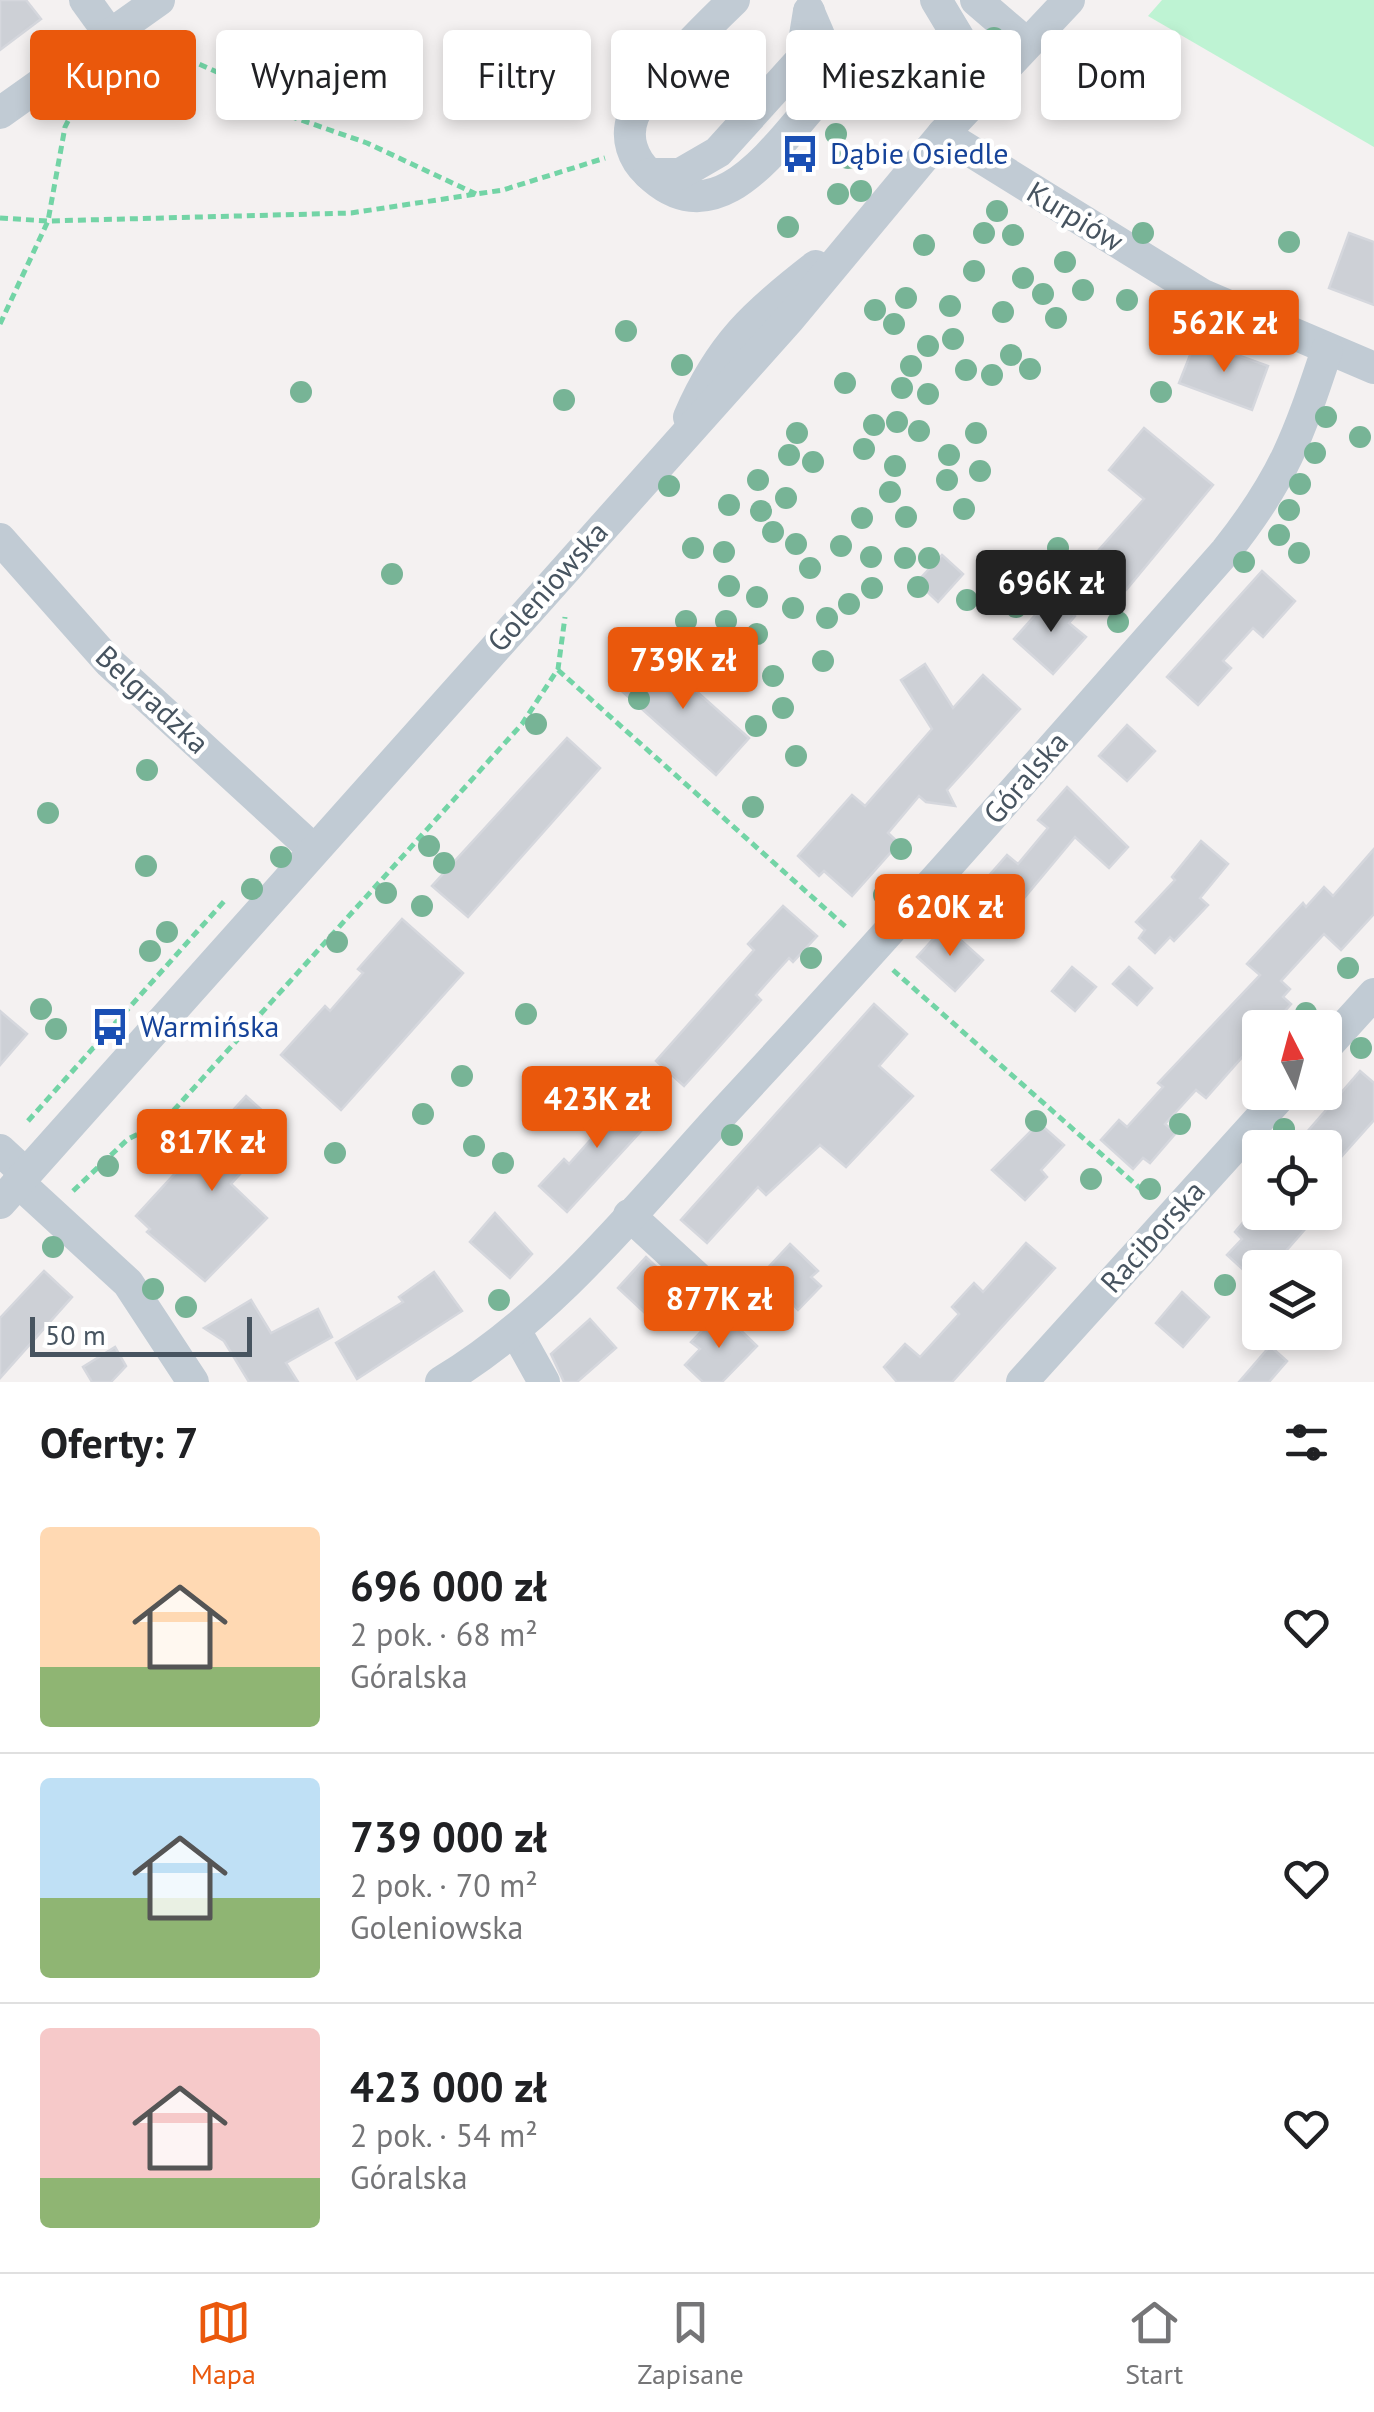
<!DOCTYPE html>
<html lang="pl">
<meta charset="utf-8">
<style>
:root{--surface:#fff;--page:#f2f2f2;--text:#202124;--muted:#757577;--line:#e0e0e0;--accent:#ea580c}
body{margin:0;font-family:"PT Sans",sans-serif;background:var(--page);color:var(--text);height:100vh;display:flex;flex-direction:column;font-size:38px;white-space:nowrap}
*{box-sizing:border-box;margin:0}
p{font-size:32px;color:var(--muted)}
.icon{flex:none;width:55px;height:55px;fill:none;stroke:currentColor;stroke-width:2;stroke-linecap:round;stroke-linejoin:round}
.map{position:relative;height:1382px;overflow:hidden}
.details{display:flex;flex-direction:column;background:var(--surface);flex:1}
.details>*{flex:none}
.top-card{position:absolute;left:30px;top:30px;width:1315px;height:90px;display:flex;gap:20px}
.needle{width:65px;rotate:354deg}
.fabs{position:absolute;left:1242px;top:1010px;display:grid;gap:20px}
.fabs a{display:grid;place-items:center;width:100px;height:100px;border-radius:10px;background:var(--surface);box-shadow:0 5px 15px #0003;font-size:50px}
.scale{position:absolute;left:30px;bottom:25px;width:222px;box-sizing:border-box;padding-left:10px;border:5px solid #475460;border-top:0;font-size:28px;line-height:35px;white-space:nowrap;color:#475460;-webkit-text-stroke:8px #fff;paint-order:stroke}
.price{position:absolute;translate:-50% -85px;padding:0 22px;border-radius:10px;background:var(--accent);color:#fff;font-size:32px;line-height:65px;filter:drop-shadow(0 2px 5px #0008)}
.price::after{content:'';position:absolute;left:50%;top:60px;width:30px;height:22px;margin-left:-15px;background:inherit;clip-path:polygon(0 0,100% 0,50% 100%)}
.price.on{background:#222;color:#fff}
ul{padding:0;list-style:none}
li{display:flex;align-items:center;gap:30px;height:250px;padding:0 40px}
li+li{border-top:2px solid var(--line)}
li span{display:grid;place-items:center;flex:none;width:280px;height:200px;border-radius:10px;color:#555}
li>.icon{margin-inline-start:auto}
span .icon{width:120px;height:120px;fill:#fffc;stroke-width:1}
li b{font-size:42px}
h2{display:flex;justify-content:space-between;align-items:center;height:120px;padding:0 40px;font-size:42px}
.tag{padding:0 35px;border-radius:10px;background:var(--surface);box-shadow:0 5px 15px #0003;font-size:35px;line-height:90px}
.tag.on{background:var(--accent);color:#fff}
.dock{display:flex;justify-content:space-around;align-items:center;height:140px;border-top:2px solid var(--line);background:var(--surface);font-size:28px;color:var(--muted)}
.dock a{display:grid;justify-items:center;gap:5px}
.dock .on{color:var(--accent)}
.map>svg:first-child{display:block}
.green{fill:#bef3d3}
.building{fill:#cdd0d6;stroke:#d5d7dd;stroke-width:2.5}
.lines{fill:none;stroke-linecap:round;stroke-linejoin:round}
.path{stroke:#73d4a6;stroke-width:5;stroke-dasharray:8 5;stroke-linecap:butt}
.minor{stroke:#c1cbd4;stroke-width:32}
.tree{fill:#77b496}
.labels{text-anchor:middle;stroke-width:9;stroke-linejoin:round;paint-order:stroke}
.transit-label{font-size:30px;fill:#164399;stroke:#fff;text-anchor:start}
.street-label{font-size:30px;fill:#475460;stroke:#fff}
</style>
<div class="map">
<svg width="1374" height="1382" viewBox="0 0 1374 1382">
<rect width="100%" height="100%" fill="#f4f1f1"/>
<path class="green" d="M1162,0H1374V147L1148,16Z"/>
<g class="building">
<path d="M0,0H26L41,19L0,50Z"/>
<path d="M1349,233L1374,242V305L1329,288Z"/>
<path d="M1196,340L1268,366L1252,410L1179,383Z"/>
<path d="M1144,428L1213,485L1126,590L1115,591L1089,561L1144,499L1109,470Z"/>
<path d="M942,555L963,574L938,602L917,582Z"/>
<path d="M1262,571L1295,601L1263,637L1253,628L1223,661L1231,668L1198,705L1167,677Z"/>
<path d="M1053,595L1075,616L1069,623L1086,637L1053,674L1014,639Z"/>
<path d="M649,649L749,738L716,775L616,686Z"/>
<path d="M925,664L953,708L983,675L1020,709L947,790L955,806L926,802L919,796L888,833L899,843L852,896L824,871L819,876L798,856L852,795L865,806L932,729L901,680Z"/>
<path d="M1127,725L1155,751L1127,781L1099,756Z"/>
<path d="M567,738L600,768L468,917L432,886Z"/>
<path d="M1067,787L1128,847L1109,868L1075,837L1010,915L978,888L1007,855L1018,864L1048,828L1038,820Z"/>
<path d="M1201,841L1228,864L1200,898L1208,905L1174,941L1170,937L1155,953L1139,938L1145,930L1136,922L1175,880L1172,877Z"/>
<path d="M1374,849V914L1341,950L1324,934L1281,981L1290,989L1283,997L1291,1004L1270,1028H1260V1037L1206,1098L1196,1090L1165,1124L1176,1133L1150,1163L1143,1158L1133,1169L1101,1140L1119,1120L1127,1127L1163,1087L1158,1083L1260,975L1247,964L1303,903L1306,907L1324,887L1333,896Z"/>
<path d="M783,906L817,936L793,962L789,958L772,977L756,995L761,1000L684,1086L656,1061L754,950L748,944Z"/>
<path d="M402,919L463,973L341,1110L281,1055L325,1006L330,1011L363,973L358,969Z"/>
<path d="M945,926L983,960L955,991L917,957Z"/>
<path d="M1072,967L1096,987L1075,1011L1052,991Z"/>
<path d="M1129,967L1152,988L1137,1005L1113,984Z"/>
<path d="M874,1004L907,1034L879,1066L913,1096L846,1167L820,1145L766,1195L758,1187L707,1243L681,1220Z"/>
<path d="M0,1011L27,1034L0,1065Z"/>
<path d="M1360,1071L1374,1083V1120L1325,1175V1148H1293Z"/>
<path d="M619,1090L652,1119L567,1212L539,1186L564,1159L569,1164L601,1128L591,1119Z"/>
<path d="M246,1096L282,1128L231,1184L267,1218L205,1281L147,1232L150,1229L136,1216Z"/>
<path d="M1039,1123L1064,1145L1041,1170L1047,1177L1025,1200L992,1170Z"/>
<path d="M1252,1212H1320L1286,1251L1304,1268H1260V1285L1227,1255L1242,1239L1235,1232Z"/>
<path d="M495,1213L532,1254L510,1278L470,1242Z"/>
<path d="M1026,1243L1055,1268L952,1382H897L884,1367L905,1344L920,1357L959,1314L952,1307L974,1283L983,1292Z"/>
<path d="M790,1244L818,1271L811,1277L821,1286L798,1310L764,1272Z"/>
<path d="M646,1257L674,1284L646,1314L618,1288Z"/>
<path d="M44,1271L72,1297L0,1378V1318Z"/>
<path d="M434,1272L462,1311L357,1379L336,1343L403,1302L399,1297Z"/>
<path d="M1182,1292L1209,1317L1183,1347L1156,1323Z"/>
<path d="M251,1300L271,1333L318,1309L332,1337L286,1363L298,1382H249L224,1341L204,1328Z"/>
<path d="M590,1319L616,1348L577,1382H564L551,1354Z"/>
<path d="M713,1319L733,1323L757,1346L722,1382H703L685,1365L700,1349L691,1342Z"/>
<path d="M1270,1346L1287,1361L1269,1382H1239Z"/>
<path d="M115,1347L126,1366L111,1382H92L83,1367Z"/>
</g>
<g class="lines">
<g class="path">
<path d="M152,43L219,73L284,114L367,143L476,194"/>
<path d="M0,218L48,221L351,213L503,190L605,158"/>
<path d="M0,324L48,221L65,127L82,93"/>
<path d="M558,670L848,929"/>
<path d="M893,970L1151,1198"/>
<path d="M28,1121L227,898"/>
<path d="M73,1191L128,1139L161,1123L174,1110L522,724L558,669L565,617"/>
</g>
<g class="minor">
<path d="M85,0L111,36"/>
<path d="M734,0C709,24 644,88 633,117C625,138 633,159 648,173C717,240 776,145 819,98C839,68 821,42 809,12"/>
<path d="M936,0L963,45L994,78"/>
<path d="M976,0L1026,43"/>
<path d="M0,113L159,0"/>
<path d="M943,134L1203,295L1374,368"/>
<path d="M649,174H680L718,152L801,60L809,11"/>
<path d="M689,417C720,345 755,313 816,266"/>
<path d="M0,539L109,662L314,850"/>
<path d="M1325,1048L1374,994"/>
<path d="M0,1150L26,1174"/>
<path d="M18,1182L128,1283L193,1382"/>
<path d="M0,1203L790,318L943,134L1069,0"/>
<path d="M629,1215L726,1304"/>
<path d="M515,1330L544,1382"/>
<path d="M441,1382C553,1315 638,1206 725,1111C896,927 1060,739 1226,551C1284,478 1298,437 1327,350"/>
<path d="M1022,1382L1284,1092"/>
</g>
</g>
<g class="tree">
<circle cx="994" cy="38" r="11"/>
<circle cx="836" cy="134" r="11"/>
<circle cx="848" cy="158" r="11"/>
<circle cx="861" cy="191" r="11"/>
<circle cx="838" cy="194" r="11"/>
<circle cx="997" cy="211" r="11"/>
<circle cx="788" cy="227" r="11"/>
<circle cx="984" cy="233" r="11"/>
<circle cx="1143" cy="233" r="11"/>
<circle cx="1013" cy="235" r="11"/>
<circle cx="1289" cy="242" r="11"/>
<circle cx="924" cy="245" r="11"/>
<circle cx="1065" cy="262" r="11"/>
<circle cx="974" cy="271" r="11"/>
<circle cx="1023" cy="278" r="11"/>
<circle cx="1083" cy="290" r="11"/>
<circle cx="1043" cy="294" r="11"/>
<circle cx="906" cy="298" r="11"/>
<circle cx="1127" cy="300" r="11"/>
<circle cx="950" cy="306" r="11"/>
<circle cx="875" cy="310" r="11"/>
<circle cx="1003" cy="312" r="11"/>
<circle cx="1056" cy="318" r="11"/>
<circle cx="894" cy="324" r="11"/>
<circle cx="626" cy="331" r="11"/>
<circle cx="953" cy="339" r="11"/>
<circle cx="928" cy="346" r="11"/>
<circle cx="1011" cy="355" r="11"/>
<circle cx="682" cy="365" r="11"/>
<circle cx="911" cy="366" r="11"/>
<circle cx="1030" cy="369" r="11"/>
<circle cx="966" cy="370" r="11"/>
<circle cx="992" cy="375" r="11"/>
<circle cx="845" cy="383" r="11"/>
<circle cx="902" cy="388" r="11"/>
<circle cx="301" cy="392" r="11"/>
<circle cx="1161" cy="392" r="11"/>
<circle cx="928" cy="394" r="11"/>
<circle cx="564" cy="400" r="11"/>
<circle cx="1326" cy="417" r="11"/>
<circle cx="897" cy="422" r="11"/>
<circle cx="874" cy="425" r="11"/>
<circle cx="919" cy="431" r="11"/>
<circle cx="797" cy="433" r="11"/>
<circle cx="976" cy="433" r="11"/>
<circle cx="1360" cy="437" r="11"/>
<circle cx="864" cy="449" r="11"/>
<circle cx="1315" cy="453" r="11"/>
<circle cx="789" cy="455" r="11"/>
<circle cx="949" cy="455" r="11"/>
<circle cx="813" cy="462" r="11"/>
<circle cx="895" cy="466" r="11"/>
<circle cx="980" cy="471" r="11"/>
<circle cx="758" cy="480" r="11"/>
<circle cx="947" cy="480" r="11"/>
<circle cx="1300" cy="484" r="11"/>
<circle cx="669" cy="486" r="11"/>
<circle cx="890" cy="492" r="11"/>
<circle cx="786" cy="498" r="11"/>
<circle cx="729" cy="505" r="11"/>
<circle cx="964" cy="509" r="11"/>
<circle cx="1289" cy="510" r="11"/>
<circle cx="761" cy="511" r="11"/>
<circle cx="906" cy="517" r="11"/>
<circle cx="862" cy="518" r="11"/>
<circle cx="773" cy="532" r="11"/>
<circle cx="1279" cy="535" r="11"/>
<circle cx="796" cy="544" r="11"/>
<circle cx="841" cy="546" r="11"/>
<circle cx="693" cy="548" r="11"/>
<circle cx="1058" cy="548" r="11"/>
<circle cx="724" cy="552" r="11"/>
<circle cx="1299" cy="553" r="11"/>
<circle cx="871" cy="557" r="11"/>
<circle cx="905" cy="558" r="11"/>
<circle cx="929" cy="558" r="11"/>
<circle cx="1244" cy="562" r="11"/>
<circle cx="810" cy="568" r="11"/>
<circle cx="392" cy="574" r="11"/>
<circle cx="1059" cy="583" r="11"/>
<circle cx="1036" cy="584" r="11"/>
<circle cx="729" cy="586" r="11"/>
<circle cx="918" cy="587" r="11"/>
<circle cx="872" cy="588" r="11"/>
<circle cx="757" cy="597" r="11"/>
<circle cx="967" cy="600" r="11"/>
<circle cx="849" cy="604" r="11"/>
<circle cx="1016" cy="607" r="11"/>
<circle cx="793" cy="608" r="11"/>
<circle cx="827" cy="618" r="11"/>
<circle cx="686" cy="621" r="11"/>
<circle cx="726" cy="621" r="11"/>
<circle cx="1118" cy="622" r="11"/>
<circle cx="757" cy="634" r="11"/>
<circle cx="726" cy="650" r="11"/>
<circle cx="823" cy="661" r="11"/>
<circle cx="773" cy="676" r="11"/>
<circle cx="639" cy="699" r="11"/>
<circle cx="783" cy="708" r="11"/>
<circle cx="536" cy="724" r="11"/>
<circle cx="756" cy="726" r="11"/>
<circle cx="796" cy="756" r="11"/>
<circle cx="147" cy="770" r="11"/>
<circle cx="753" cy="807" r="11"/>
<circle cx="48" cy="813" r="11"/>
<circle cx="429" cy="846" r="11"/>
<circle cx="901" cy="849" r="11"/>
<circle cx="281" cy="857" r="11"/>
<circle cx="444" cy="863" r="11"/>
<circle cx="146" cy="866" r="11"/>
<circle cx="252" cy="889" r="11"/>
<circle cx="386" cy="893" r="11"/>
<circle cx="884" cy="895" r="11"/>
<circle cx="422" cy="906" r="11"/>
<circle cx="167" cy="932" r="11"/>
<circle cx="337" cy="942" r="11"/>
<circle cx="150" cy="951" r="11"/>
<circle cx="811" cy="958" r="11"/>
<circle cx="1348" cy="968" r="11"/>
<circle cx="41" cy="1009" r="11"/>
<circle cx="1306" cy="1013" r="11"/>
<circle cx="526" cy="1014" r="11"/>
<circle cx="56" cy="1029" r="11"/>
<circle cx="1361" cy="1048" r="11"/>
<circle cx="462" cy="1076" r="11"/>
<circle cx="423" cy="1114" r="11"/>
<circle cx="1036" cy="1121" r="11"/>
<circle cx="1180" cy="1124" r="11"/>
<circle cx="1284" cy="1129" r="11"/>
<circle cx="732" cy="1135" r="11"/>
<circle cx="474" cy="1146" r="11"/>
<circle cx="335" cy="1153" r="11"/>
<circle cx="503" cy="1163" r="11"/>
<circle cx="108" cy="1166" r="11"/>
<circle cx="1091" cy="1179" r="11"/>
<circle cx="1150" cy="1189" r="11"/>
<circle cx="53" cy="1247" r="11"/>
<circle cx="1225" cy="1285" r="11"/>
<circle cx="153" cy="1289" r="11"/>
<circle cx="499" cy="1300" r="11"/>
<circle cx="186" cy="1307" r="11"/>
</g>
<defs>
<g id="bus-bare" transform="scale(3)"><path d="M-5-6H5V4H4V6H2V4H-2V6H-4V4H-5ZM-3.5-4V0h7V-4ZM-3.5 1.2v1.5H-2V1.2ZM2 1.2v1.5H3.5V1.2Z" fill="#1a4fb4" stroke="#fff" stroke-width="2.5" paint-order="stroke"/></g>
</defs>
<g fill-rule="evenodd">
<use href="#bus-bare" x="800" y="154"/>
<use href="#bus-bare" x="110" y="1027"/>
</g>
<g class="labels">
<g class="transit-label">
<text x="830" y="164">Dąbie Osiedle</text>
<text x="140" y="1037">Warmińska</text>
</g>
<g class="street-label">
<text transform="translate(1075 217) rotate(31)" y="10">Kurpiów</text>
<text transform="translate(548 587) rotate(-48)" y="10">Goleniowska</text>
<text transform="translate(152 700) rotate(43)" y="10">Belgradzka</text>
<text transform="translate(1026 778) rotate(-49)" y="10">Góralska</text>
<text transform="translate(1153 1237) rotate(-48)" y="10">Raciborska</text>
</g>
</g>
</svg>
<div class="fabs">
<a><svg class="needle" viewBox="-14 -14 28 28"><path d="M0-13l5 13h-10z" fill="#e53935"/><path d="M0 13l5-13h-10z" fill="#757577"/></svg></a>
<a><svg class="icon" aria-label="locate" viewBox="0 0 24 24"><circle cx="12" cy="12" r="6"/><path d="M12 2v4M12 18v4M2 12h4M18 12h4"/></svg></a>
<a><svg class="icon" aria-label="layers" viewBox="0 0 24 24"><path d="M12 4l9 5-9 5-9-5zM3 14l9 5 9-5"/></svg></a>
</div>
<div class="scale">50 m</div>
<b class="price" style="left:1224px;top:375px">562K zł</b>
<b class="price on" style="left:1051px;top:635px">696K zł</b>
<b class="price" style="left:683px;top:712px">739K zł</b>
<b class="price" style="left:950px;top:959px">620K zł</b>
<b class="price" style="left:597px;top:1151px">423K zł</b>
<b class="price" style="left:212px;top:1194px">817K zł</b>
<b class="price" style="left:719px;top:1351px">877K zł</b>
<div class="top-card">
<a class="tag on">Kupno</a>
<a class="tag">Wynajem</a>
<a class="tag">Filtry</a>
<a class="tag">Nowe</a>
<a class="tag">Mieszkanie</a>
<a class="tag">Dom</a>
</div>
</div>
<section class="details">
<h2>Oferty: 7<svg class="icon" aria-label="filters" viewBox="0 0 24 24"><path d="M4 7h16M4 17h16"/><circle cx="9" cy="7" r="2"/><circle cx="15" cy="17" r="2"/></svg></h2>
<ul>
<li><span style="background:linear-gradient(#ffd9b3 70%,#8fb573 0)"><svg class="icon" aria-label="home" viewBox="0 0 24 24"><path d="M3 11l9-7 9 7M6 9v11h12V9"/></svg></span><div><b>696 000 zł</b><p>2 pok. · 68 m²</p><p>Góralska</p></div><svg class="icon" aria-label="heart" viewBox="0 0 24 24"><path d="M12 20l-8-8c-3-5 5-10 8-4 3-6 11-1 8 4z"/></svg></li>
<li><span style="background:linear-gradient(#bfe0f5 60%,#8fb573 0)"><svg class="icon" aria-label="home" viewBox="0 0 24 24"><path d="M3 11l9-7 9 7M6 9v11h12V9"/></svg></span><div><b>739 000 zł</b><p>2 pok. · 70 m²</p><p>Goleniowska</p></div><svg class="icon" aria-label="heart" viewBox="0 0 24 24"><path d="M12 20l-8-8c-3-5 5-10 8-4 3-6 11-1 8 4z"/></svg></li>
<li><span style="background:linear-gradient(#f6c9c9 75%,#8fb573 0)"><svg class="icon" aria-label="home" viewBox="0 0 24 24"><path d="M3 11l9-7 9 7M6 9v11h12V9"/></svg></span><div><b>423 000 zł</b><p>2 pok. · 54 m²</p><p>Góralska</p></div><svg class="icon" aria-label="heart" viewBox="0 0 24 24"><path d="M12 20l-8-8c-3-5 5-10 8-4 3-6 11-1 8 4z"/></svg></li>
</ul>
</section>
<nav class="dock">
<a class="on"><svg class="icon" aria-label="map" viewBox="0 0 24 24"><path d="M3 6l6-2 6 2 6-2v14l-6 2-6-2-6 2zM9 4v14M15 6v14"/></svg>Mapa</a>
<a><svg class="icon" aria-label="saved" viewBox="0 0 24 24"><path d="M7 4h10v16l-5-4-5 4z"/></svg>Zapisane</a>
<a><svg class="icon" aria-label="home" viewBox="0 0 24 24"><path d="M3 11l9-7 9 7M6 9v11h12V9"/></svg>Start</a>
</nav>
